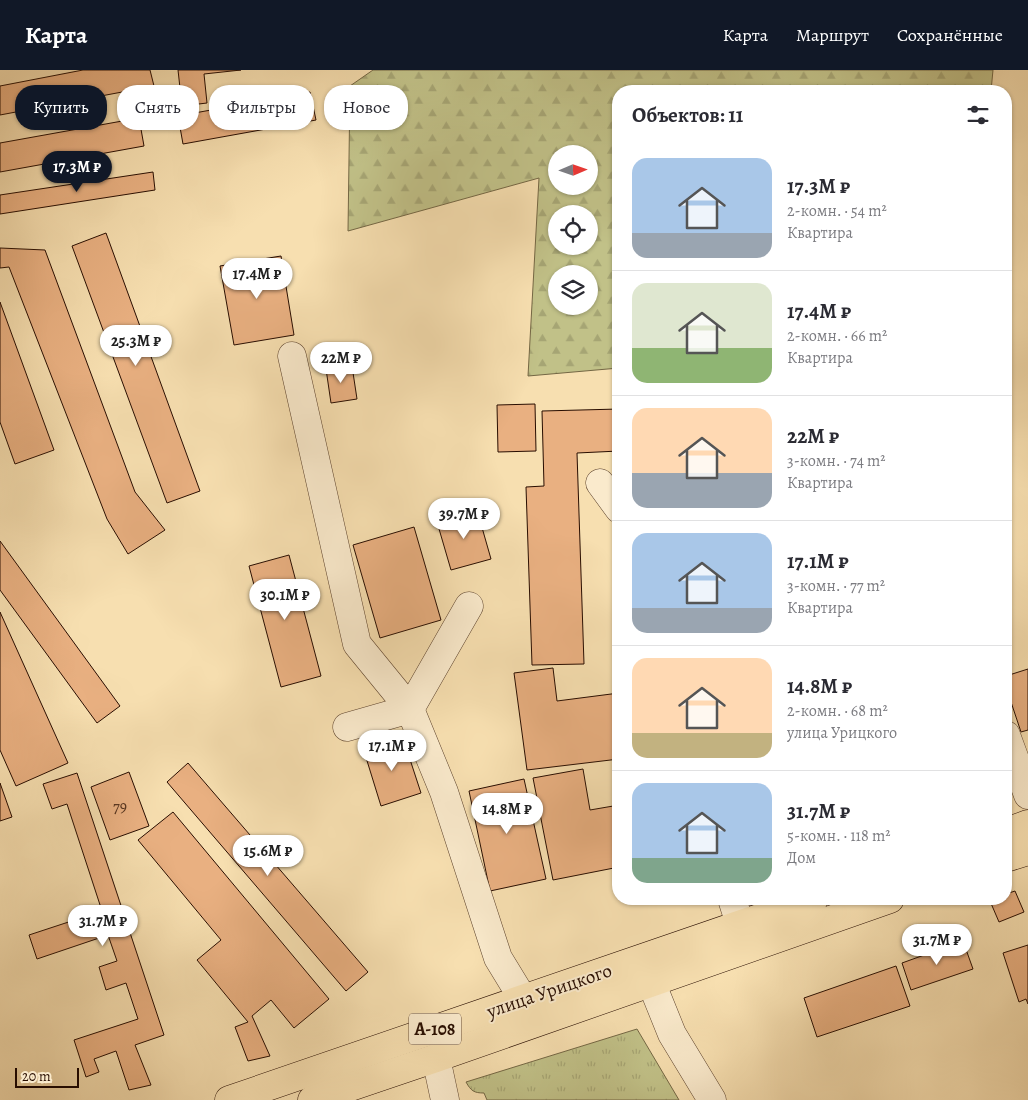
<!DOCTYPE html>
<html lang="ru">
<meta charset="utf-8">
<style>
:root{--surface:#fff;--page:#f2f2f3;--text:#2b2b33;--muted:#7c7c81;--line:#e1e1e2;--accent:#111827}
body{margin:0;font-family:Alegreya,serif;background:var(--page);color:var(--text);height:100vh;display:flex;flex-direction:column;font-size:19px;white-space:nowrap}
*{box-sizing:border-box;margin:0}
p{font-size:16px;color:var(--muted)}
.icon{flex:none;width:28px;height:28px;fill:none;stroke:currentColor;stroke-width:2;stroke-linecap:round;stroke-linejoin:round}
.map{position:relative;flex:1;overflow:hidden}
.details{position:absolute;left:612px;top:15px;width:400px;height:820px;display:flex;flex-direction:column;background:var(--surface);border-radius:20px;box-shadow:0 1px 4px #0004}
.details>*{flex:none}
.top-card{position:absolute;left:15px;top:15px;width:475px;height:45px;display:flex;gap:10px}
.needle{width:32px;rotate:88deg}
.controls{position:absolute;left:548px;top:75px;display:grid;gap:10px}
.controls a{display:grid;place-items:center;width:50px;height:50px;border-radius:50%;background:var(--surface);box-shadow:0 1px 4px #0004;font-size:25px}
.scale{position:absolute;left:15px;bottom:12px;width:64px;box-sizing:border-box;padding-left:5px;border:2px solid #280d00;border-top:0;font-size:14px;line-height:18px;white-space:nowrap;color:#280d00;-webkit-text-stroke:4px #faeacc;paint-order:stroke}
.price{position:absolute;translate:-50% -42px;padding:0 11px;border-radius:18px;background:#fff;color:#222;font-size:16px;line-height:32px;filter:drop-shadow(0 1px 2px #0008)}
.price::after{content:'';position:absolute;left:50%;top:30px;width:15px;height:11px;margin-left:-8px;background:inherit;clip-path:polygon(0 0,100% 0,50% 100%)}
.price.current{background:var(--accent);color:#fff}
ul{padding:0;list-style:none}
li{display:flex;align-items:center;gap:15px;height:125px;padding:0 20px}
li+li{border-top:1px solid var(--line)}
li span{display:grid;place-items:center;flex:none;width:140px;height:100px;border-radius:15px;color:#555}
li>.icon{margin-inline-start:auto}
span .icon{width:60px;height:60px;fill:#fffc;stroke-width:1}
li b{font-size:21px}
h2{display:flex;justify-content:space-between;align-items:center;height:60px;padding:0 20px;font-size:21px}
.tag{padding:0 18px;border-radius:20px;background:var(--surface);box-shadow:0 1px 4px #0004;font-size:18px;line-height:45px}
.tag.current{background:var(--accent);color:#fff}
header{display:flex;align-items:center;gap:30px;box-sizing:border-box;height:70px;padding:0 25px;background:var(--accent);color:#fff}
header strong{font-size:24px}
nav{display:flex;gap:28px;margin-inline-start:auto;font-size:18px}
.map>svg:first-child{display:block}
.grass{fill:url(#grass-tufts);stroke:#746744}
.forest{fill:url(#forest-firs);stroke:#746744;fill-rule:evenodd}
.building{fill:#e9b081;stroke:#280d00}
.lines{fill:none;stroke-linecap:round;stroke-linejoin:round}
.minor-casing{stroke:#5c422c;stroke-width:29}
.highway-casing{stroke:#280d00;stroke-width:29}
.minor{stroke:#faeacc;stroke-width:28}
.highway{stroke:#f7dfb0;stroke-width:28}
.labels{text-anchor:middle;stroke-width:4;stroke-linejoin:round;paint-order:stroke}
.number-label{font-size:16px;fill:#583620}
.shield{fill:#faeacc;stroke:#674f3d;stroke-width:1}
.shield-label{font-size:18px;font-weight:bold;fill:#280d00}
.street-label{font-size:19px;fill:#280d00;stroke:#faeacc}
</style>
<header>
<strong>Карта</strong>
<nav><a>Карта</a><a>Маршрут</a><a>Сохранённые</a></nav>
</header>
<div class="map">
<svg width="1028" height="1030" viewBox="0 0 1028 1030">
<defs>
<pattern id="grass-tufts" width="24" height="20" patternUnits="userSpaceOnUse" patternTransform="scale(1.25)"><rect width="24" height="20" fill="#c1c188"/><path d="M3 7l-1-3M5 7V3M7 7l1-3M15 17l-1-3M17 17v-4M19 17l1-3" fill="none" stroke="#a6a574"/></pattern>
<pattern id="forest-firs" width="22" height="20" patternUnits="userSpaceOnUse" patternTransform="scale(1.25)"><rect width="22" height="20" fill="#c1c188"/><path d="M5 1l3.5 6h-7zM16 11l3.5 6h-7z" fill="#a6a574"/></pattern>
</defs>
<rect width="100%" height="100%" fill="#f7dfb0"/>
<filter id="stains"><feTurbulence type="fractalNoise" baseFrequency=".004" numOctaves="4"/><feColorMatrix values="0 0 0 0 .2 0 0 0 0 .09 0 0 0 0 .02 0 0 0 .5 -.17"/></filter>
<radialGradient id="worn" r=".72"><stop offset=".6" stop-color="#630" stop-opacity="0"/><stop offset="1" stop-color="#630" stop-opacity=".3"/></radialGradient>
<path class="grass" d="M637,959L679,1030H487L484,1023C474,1023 471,1021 466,1012Z"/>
<path class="forest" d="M373,0H993L991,21H619V298L528,306L539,108L348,161L350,16ZM556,84H589V116H556ZM556,144H589V176H556ZM556,204H589V236H556Z"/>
<g class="building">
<path d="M83,0H150L154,16L0,45V16Z"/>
<path d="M178,0H241L204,4L207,33L182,36Z"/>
<path d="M310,22L316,50L183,74L178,46Z"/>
<path d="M139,48L144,76L0,102V73Z"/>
<path d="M153,102L155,120L0,144V125Z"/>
<path d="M106,163L200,421L167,433L72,176Z"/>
<path d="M0,178L45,180L135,422L165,460L128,484L107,449L9,197L0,198Z"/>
<path d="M281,186L294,265L234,275L220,196Z"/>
<path d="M0,232L54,380L15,394L0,352Z"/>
<path d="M352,296L357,329L331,333L326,299Z"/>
<path d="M535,334L536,381L498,382L497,335Z"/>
<path d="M619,339V381L577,383L584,594L532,595L526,417L544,416L542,341Z"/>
<path d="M477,440L491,489L451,500L437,452Z"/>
<path d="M414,457L441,550L380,568L353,475Z"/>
<path d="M0,471L120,636L97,653L0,520Z"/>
<path d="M289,485L321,606L281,617L249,496Z"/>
<path d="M0,542L68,693L16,716L0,680Z"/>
<path d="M553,598L557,631L619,623V689L527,700L514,603Z"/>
<path d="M1028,599V660L1021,662L1006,617V606Z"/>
<path d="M403,668L421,723L381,736L364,681Z"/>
<path d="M188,693L368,902L346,921L167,712Z"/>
<path d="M583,699L590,740L619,735V797L553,810L533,708Z"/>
<path d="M129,702L149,756L110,770L91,717Z"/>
<path d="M77,703L164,965L135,975L151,1015L129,1020L116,981L94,989L99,1002L86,1007L74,970L138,949L126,913L106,920L99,897L117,891L108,865L37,889L29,865L102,841L67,734L52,739L43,714Z"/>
<path d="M524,709L546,809L490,821L469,721Z"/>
<path d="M0,713L12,747L0,751Z"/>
<path d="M173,742L329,929L294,958L271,930L252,946L270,986L248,991L235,957L248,952L197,890L221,870L138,770Z"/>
<path d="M1015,821L1024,842L999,852L990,831L995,829H1006V824Z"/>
<path d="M963,871L973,899L911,920L902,893Z"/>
<path d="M1028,875V934L1026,929L1019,932L1003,883Z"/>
<path d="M896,896L910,936L817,967L804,928Z"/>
</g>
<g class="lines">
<g class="minor-casing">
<g id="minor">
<path d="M292,286L357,574L410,639L444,722L498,888L523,929"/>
<path d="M600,413L619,439"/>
<path d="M347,657L410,639L469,536"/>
<path d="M1006,665L1028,725"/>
<path d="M732,829L740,854"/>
<path d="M651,912L672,964L712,1030"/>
<path d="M436,988L445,1030"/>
</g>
</g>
<g class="highway-casing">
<g id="highway">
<path d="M1006,762L1028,754"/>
<path d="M1006,788L1028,781"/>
<path d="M229,1030L814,829"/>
<path d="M312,1030L436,988L890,829"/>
</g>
</g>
<use href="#minor" class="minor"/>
<use href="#highway" class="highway"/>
</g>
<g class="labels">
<g class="number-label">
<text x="120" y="742">79</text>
</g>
<rect class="shield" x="409" y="943.5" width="52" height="31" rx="4"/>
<g class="shield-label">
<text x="435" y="965">А-108</text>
</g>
<g class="street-label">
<text transform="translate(549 920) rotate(-19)" y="7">улица Урицкого</text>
</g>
</g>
<rect width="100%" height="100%" filter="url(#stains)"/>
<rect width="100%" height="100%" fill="url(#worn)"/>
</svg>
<div class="controls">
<a><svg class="needle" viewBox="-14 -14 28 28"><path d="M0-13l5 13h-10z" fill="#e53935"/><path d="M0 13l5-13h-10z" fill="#7c7c81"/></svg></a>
<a><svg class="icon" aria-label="locate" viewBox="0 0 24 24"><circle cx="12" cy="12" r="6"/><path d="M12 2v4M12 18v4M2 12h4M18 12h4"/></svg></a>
<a><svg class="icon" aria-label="layers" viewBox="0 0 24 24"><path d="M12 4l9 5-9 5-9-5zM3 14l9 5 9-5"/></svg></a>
</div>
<div class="scale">20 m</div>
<b class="price current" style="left:77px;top:123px">17.3M ₽</b>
<b class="price" style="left:257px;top:230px">17.4M ₽</b>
<b class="price" style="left:136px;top:297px">25.3M ₽</b>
<b class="price" style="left:341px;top:314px">22M ₽</b>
<b class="price" style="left:464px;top:470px">39.7M ₽</b>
<b class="price" style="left:285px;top:551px">30.1M ₽</b>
<b class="price" style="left:392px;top:702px">17.1M ₽</b>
<b class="price" style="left:507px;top:765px">14.8M ₽</b>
<b class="price" style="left:268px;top:807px">15.6M ₽</b>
<b class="price" style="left:103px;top:877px">31.7M ₽</b>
<b class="price" style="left:937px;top:896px">31.7M ₽</b>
<div class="top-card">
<a class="tag current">Купить</a>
<a class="tag">Снять</a>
<a class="tag">Фильтры</a>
<a class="tag">Новое</a>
</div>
<section class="details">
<h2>Объектов: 11<svg class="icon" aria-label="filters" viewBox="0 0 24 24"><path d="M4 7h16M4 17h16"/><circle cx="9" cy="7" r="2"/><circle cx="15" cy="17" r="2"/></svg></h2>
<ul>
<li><span style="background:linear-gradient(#a9c7e8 75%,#9aa5b1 0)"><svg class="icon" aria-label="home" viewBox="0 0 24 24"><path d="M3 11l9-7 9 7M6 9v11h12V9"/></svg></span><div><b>17.3M ₽</b><p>2-комн. · 54 m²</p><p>Квартира</p></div></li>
<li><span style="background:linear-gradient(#dfe7d0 65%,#8fb573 0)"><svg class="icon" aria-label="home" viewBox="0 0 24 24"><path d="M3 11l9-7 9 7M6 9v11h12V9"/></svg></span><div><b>17.4M ₽</b><p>2-комн. · 66 m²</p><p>Квартира</p></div></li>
<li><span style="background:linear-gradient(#ffd9b3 65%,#9aa5b1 0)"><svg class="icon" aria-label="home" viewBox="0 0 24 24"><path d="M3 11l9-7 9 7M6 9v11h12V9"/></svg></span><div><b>22M ₽</b><p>3-комн. · 74 m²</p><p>Квартира</p></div></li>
<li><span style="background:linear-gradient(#a9c7e8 75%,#9aa5b1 0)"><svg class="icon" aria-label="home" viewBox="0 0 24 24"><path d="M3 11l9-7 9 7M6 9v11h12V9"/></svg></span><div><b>17.1M ₽</b><p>3-комн. · 77 m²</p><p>Квартира</p></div></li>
<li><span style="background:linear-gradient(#ffd9b3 75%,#c2b280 0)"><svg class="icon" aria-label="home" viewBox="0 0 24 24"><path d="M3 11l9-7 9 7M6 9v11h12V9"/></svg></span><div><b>14.8M ₽</b><p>2-комн. · 68 m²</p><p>улица Урицкого</p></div></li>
<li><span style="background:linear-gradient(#a9c7e8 75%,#7fa58c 0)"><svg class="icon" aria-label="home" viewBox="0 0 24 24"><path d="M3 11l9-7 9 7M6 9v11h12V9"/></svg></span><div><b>31.7M ₽</b><p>5-комн. · 118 m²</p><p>Дом</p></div></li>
</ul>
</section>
</div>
